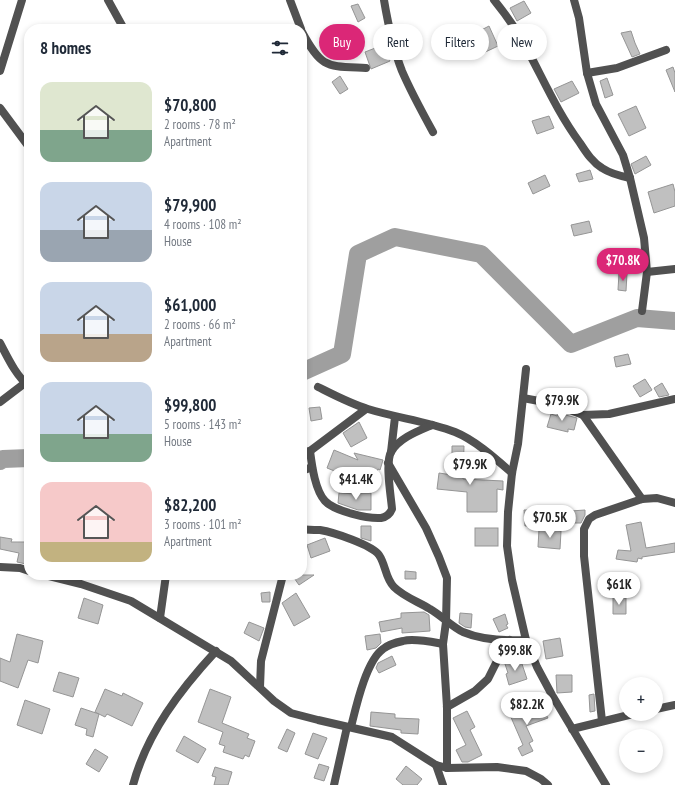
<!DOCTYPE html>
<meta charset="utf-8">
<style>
:root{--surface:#fff;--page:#f6f6f7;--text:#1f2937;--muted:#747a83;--accent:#db2777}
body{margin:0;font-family:"PT Sans Narrow",sans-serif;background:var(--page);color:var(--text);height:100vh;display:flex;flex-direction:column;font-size:15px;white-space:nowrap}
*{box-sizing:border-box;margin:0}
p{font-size:13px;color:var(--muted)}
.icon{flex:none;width:22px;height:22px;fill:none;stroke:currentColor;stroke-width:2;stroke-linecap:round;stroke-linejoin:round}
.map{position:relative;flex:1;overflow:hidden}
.panel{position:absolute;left:24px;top:24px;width:283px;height:556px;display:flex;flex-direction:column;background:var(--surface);border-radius:16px;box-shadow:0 2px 6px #0003}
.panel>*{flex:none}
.hud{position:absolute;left:319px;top:24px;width:296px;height:36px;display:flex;gap:8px}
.fabs{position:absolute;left:619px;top:677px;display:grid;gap:8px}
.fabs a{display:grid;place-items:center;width:44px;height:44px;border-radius:50%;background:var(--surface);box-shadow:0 2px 6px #0003;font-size:20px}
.price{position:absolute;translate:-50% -34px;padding:0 9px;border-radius:14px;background:#fff;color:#222;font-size:13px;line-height:26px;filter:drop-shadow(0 1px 2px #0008)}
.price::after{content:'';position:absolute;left:50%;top:24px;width:12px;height:9px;margin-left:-6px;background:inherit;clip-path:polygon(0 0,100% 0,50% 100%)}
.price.selected{background:var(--accent);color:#fff}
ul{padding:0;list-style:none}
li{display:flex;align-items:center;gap:12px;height:100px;padding:0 16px}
li span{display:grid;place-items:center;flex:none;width:112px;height:80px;border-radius:12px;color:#555}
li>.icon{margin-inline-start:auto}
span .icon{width:48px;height:48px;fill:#fffc;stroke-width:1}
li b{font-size:17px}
h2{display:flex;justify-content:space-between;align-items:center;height:48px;padding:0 16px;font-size:17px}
.chip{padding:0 14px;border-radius:18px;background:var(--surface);box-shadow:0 2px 6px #0003;font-size:14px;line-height:36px}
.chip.selected{background:var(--accent);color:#fff}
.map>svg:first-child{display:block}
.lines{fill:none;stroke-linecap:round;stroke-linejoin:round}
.river{stroke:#9f9f9f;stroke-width:18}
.building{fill:#c0c0c0;stroke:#959595}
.minor{stroke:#515151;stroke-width:8}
</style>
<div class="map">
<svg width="675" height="785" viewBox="0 0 675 785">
<rect width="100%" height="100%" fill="#fff"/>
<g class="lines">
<g class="river">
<path d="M302,372L342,354L358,254L395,237L481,254L571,344L637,318L675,321"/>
<path d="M0,461L3,459L29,458"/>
</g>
</g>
<g class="building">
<path d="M524,1L531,13L517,21L510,8Z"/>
<path d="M358,4L365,18L358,22L351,6Z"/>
<path d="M489,26L498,46L477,56L468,37Z"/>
<path d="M631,31L635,43L640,54L632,57L621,33Z"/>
<path d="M352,43L357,52L345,58L341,49Z"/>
<path d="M517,43L522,52L513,57L508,48Z"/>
<path d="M383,45L390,61L371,69L365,52Z"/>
<path d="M673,67L675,73V92L666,70Z"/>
<path d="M340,76L348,89L340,94L332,82Z"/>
<path d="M607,78L613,95L605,98L600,81Z"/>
<path d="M572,81L579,93L561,102L554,89Z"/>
<path d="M636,106L646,128L629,136L618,114Z"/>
<path d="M549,116L554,128L537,134L532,121Z"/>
<path d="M646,156L651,165L635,174L631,164Z"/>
<path d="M590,170L593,179L579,182L576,174Z"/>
<path d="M545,175L550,186L533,194L528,183Z"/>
<path d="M673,184L675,192V206L654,213L648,192Z"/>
<path d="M589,221L592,232L574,236L571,225Z"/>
<path d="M619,273H627L626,291L618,290Z"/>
<path d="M628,354L631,364L616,367L614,357Z"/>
<path d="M645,379L652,390L640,397L633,386Z"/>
<path d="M662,383L669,395L659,397L654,388Z"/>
<path d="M320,407L322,419L311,421L309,408Z"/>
<path d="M558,413L577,418L574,430L568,429V432L547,427L551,414L557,416Z"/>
<path d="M359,422L367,438L351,447L343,433Z"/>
<path d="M452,446H464L463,479L503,481V490L497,489V512H467V492L437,489L439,473L452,475Z"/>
<path d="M334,450L358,460L354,453L383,460L380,470L378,469L376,475L350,469L347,476L327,468Z"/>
<path d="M339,493L357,494V493H371V510H358L338,503Z"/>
<path d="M524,510H537L538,525L525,526Z"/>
<path d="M585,510V515L581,523H571V511Z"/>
<path d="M641,522L646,548L675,543V552L642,557V559L638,558L637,562L616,559L618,550L631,551L626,525Z"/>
<path d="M361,526H371V541L361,538Z"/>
<rect x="475" y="528" width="23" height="18"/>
<path d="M539,529L561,531L560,549L538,547Z"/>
<path d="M0,537L12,539L11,542H29V553L26,564L17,562L19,553L0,549Z"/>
<path d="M325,538L330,551L311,558L307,545Z"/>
<path d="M405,571L416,572V579H405Z"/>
<path d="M292,575H314L299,585Z"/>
<path d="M270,592V602H262L261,593Z"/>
<path d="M296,593L310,617L294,626L282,603Z"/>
<path d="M613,597L626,598V614H613Z"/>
<path d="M84,598L103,605L98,624L78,618Z"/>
<path d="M424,612L429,615L430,631L402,633V628L381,632L379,622L401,618V613Z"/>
<path d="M460,613L472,614L471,628L465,627L459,623Z"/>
<path d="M505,614L508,624L506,625L508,628L499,632L493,619Z"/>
<path d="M249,622L264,628L259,641L244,633Z"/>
<path d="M17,634L43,641L38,663L28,660L18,688L0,681V658L10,662Z"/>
<path d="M380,634L381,643L376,648L367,650L365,636Z"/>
<path d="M560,638L563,656L546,659L543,641Z"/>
<path d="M392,656L396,665L379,673L376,668L378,663Z"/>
<path d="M511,658L513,664L521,661L527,679L509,685L506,674L508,673L504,661Z"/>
<path d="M59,672L79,678L73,697L53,691Z"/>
<path d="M556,675H572V692L557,693Z"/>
<path d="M105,689L122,696L123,693L143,703L132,726L107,714L105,717L95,712Z"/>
<path d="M210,689L231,697L222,723L249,734L247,738L255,741L249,757L245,755L243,759L223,752L225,746L219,744L223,732L198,722Z"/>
<path d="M594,694L595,711L590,712L589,695Z"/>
<path d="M25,700L50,709L42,734L17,725Z"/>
<path d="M532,707L534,713L542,708L548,718L526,726L533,741L529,743L533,751L522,756L518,748L523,745L510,715Z"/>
<path d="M81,708L99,714L93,737L86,735L87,729L75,725Z"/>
<path d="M467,711L475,727L470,730L482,755L468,762H462L456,750L466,745L453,718Z"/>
<path d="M371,712L395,714V718L419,719L418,734L401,733V730L370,726Z"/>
<path d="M287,729L295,733L287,752L278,748Z"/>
<path d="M313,733L327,738L318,759L305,754Z"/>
<path d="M184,736L206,749L198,763L176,751Z"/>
<path d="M95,749L108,757L99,772L86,764Z"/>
<path d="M319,764L329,767L324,781L314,778Z"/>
<path d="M406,766L422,779L417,785H403L396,779Z"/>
<path d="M215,767L232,772L228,785H214L216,777L212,776Z"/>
</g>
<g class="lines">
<g class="minor">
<path d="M108,0L124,29"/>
<path d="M290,0L301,29"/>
<path d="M384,0C388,24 393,48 402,71C411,92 422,112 433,132"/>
<path d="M494,0C507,16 519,33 528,51C545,83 558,113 580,143C586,152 592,162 602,168C611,174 620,176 630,178"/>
<path d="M574,0L579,18L587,73L596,104L623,155L630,178L644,238L647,272L642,311"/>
<path d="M302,32C322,69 326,66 366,68"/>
<path d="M0,71L22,0"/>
<path d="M587,73L617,68L666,50"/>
<path d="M0,108L29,147"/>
<path d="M647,272L675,269"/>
<path d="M0,343C8,358 16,376 29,386"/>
<path d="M526,369L518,444L512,473L508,512L507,546L512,580L526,640L537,667L552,695L606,785"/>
<path d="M318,387C334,395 351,404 368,409C397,418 427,421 455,432C475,440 496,459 512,473"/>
<path d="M523,398L555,404L583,415L609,414L675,399"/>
<path d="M0,402L25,383"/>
<path d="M583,415L642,499"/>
<path d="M310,451C312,466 315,490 325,501C334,511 368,519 381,518C387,517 390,514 392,509C391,496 385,463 391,452C399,438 418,431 432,425"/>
<path d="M391,452L395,417"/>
<path d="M302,453L310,451L366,409"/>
<path d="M388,463L426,528L439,557L447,578L446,622L443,644L447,707V768"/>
<path d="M302,471L312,467"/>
<path d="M302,529C308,530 314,530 320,530C333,532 372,545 379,555C386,565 385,578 394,587C404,597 419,602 430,609C442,616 451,626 463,632C482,640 506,641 526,640"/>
<path d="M0,567L20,568L29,571"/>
<path d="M45,575L81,584L131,601L231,661L274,701L291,713L318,720L392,737L436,765L447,768L497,767L526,771L541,779L548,785"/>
<path d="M160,618L166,575"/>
<path d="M260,687L261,661L283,575"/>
<path d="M447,707L475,691L488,679L499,657L510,640"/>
<path d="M656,709L675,705"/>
<path d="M602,721L584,556V529L589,519L595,515L642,499L657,498L675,503"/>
<path d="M351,727C356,707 366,661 383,649C388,645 398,642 403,641C414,638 432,642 443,644"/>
<path d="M572,729L633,714"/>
<path d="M436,765L443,785"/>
<path d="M133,785C147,733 180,690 216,651"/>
<path d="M334,785L347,727"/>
</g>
</g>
</svg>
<div class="fabs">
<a>+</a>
<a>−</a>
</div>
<b class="price selected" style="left:623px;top:282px">$70.8K</b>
<b class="price" style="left:562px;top:422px">$79.9K</b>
<b class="price" style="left:470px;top:486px">$79.9K</b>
<b class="price" style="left:356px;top:501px">$41.4K</b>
<b class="price" style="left:550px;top:539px">$70.5K</b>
<b class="price" style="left:619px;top:606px">$61K</b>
<b class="price" style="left:515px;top:672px">$99.8K</b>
<b class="price" style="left:527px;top:726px">$82.2K</b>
<div class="hud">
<a class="chip selected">Buy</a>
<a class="chip">Rent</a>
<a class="chip">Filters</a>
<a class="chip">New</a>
</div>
<section class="panel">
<h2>8 homes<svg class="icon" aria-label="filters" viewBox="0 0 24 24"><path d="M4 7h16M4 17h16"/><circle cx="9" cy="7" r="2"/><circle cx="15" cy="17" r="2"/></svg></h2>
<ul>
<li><span style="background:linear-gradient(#dfe7d0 60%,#7fa58c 0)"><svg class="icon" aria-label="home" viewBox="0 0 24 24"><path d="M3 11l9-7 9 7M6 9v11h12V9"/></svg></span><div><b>$70,800</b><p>2 rooms · 78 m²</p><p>Apartment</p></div></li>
<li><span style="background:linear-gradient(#c9d6e8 60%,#9aa5b1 0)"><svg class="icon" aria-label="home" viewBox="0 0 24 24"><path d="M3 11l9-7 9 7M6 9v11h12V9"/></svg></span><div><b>$79,900</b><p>4 rooms · 108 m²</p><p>House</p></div></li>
<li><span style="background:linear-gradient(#c9d6e8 65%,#b9a48a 0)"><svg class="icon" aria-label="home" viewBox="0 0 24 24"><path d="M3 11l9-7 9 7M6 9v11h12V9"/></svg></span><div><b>$61,000</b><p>2 rooms · 66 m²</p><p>Apartment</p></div></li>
<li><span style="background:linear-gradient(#c9d6e8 65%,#7fa58c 0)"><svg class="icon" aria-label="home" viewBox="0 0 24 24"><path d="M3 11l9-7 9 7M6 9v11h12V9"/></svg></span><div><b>$99,800</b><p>5 rooms · 143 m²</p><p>House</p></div></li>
<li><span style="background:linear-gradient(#f6c9c9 75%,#c2b280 0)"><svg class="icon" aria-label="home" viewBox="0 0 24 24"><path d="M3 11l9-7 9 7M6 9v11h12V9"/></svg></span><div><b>$82,200</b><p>3 rooms · 101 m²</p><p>Apartment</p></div></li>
</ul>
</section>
</div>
